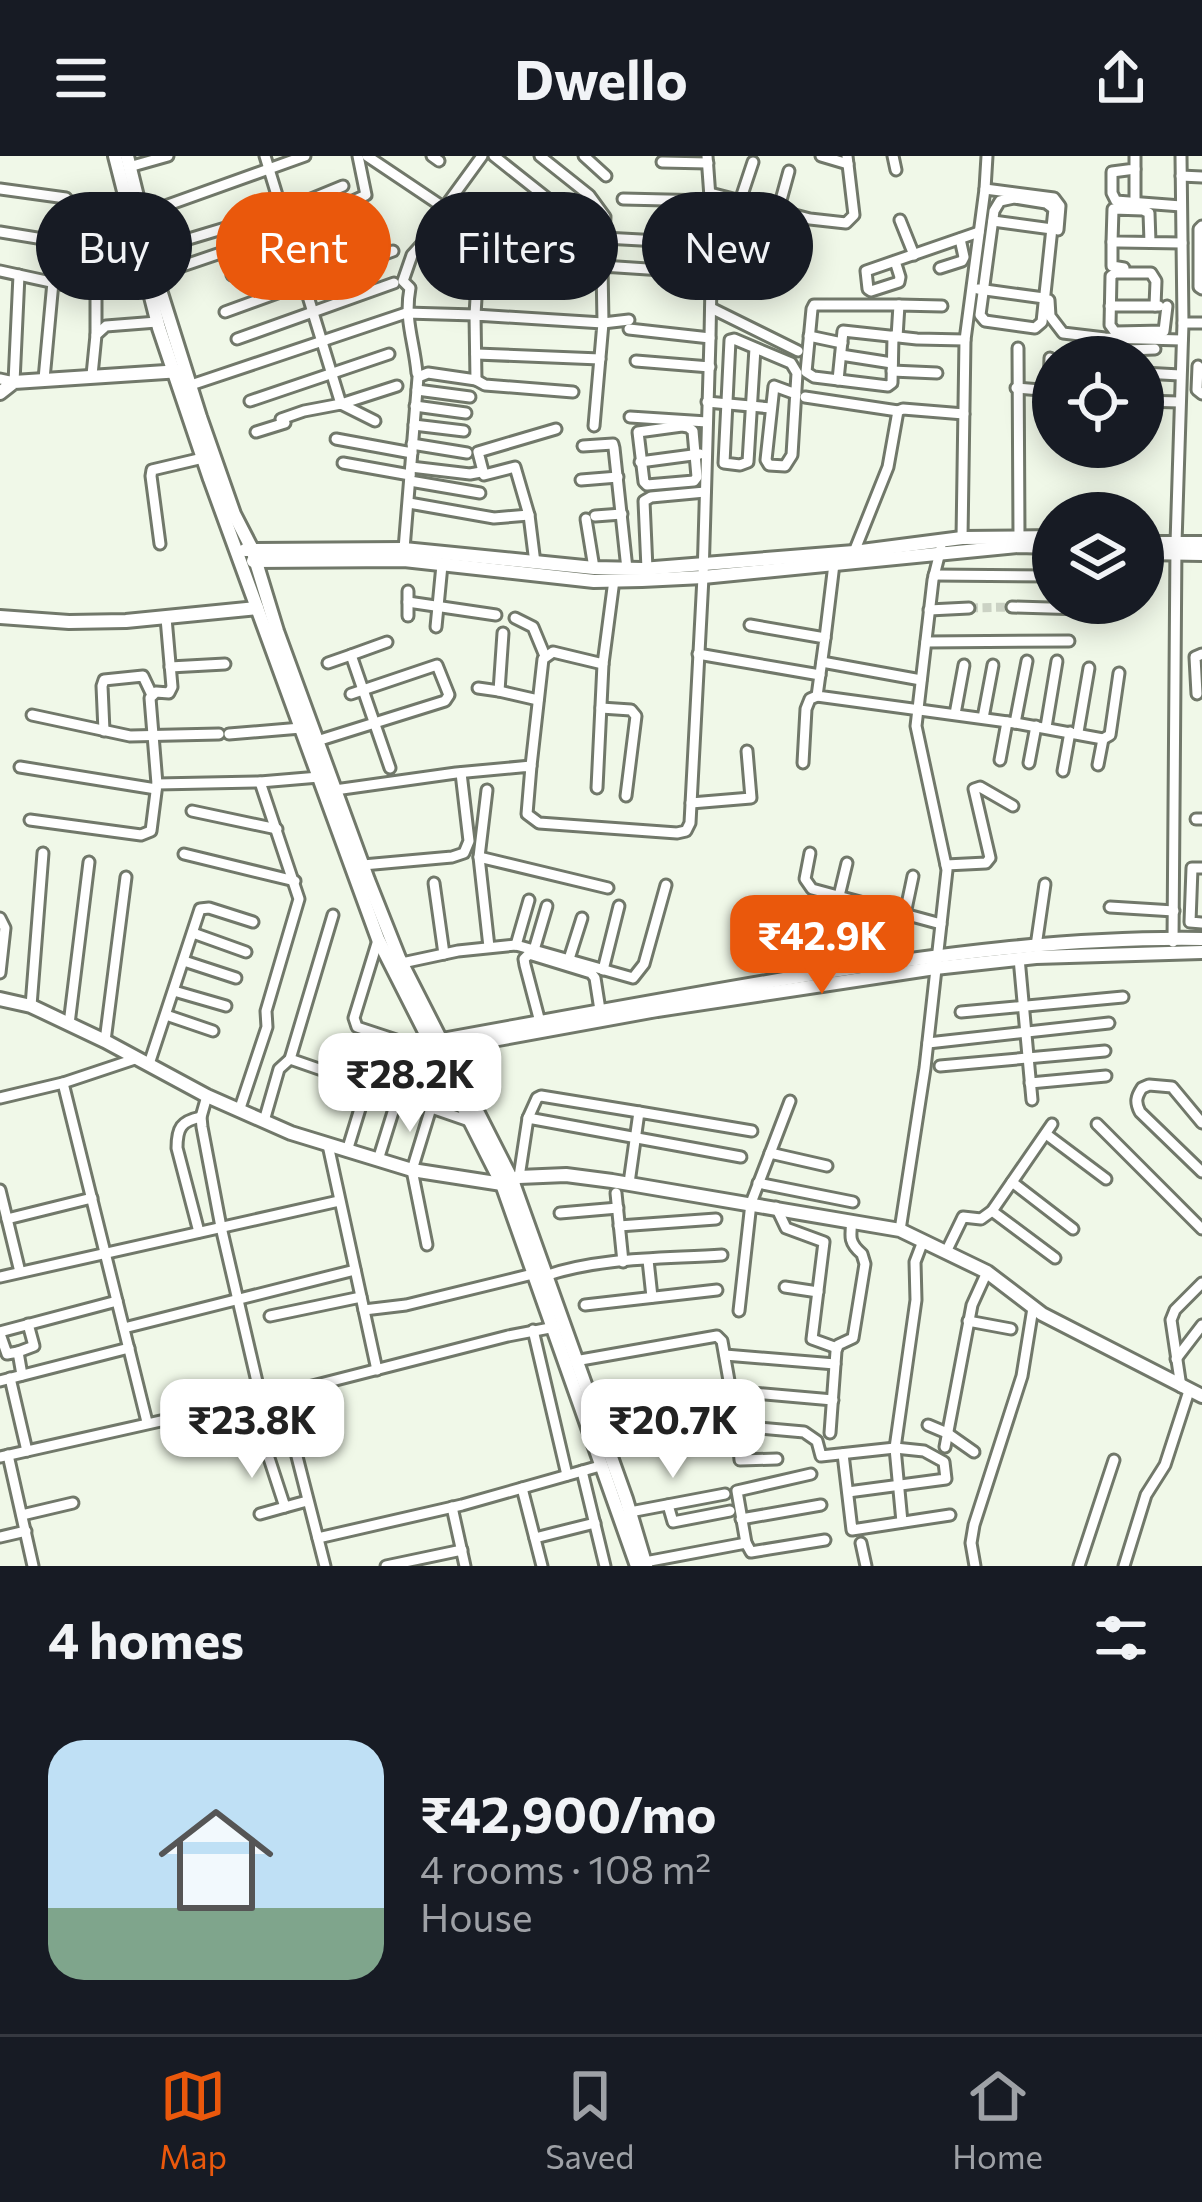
<!DOCTYPE html>
<meta charset="utf-8">
<style>
:root{--surface:#171b24;--page:#242831;--text:#f1f3f6;--muted:#9ea1a6;--line:#363941;--accent:#ea580c}
body{margin:0;font-family:Commissioner,sans-serif;background:var(--page);color:var(--text);height:100vh;display:flex;flex-direction:column;font-size:45px;white-space:nowrap}
*{box-sizing:border-box;margin:0}
p{font-size:39px;color:var(--muted)}
.icon{flex:none;width:66px;height:66px;fill:none;stroke:currentColor;stroke-width:2;stroke-linecap:round;stroke-linejoin:round}
.map{position:relative;height:1410px;overflow:hidden}
.panel{display:flex;flex-direction:column;background:var(--surface);flex:1}
.panel>*{flex:none}
.banner{position:absolute;left:36px;top:36px;width:1131px;height:108px;display:flex;gap:24px}
.buttons{position:absolute;left:1032px;top:180px;display:grid;gap:24px}
.buttons a{display:grid;place-items:center;width:132px;height:132px;border-radius:50%;background:var(--surface);box-shadow:0 6px 30px #0003;font-size:60px}
.price{position:absolute;translate:-50% -102px;padding:0 27px;border-radius:24px;background:#fff;color:#222;font-size:39px;line-height:78px;filter:drop-shadow(0 3px 6px #0008)}
.price::after{content:'';position:absolute;left:50%;top:72px;width:36px;height:27px;margin-left:-18px;background:inherit;clip-path:polygon(0 0,100% 0,50% 100%)}
.price.current{background:var(--accent);color:#fff}
ul{padding:0;list-style:none}
li{display:flex;align-items:center;gap:36px;height:300px;padding:0 48px}
li span{display:grid;place-items:center;flex:none;width:336px;height:240px;border-radius:36px;color:#555}
li>.icon{margin-inline-start:auto}
span .icon{width:144px;height:144px;fill:#fffc;stroke-width:1}
li b{font-size:51px}
h2{display:flex;justify-content:space-between;align-items:center;height:144px;padding:0 48px;font-size:51px}
.chip{padding:0 42px;border-radius:54px;background:var(--surface);box-shadow:0 6px 30px #0003;font-size:42px;line-height:108px}
.chip.current{background:var(--accent);color:#fff}
header{display:flex;justify-content:space-between;align-items:center;height:156px;padding:0 48px;background:var(--surface);font-size:54px;font-weight:700}
.tab-bar{display:flex;justify-content:space-around;align-items:center;height:168px;border-top:3px solid var(--line);background:var(--surface);font-size:33px;color:var(--muted)}
.tab-bar a{display:grid;justify-items:center;gap:6px}
.tab-bar .current{color:var(--accent)}
.map>svg:first-child{display:block}
.lines{fill:none;stroke-linecap:round;stroke-linejoin:round}
.street-tunnel{stroke:#cbd2c4;stroke-width:9;stroke-dasharray:9 4.5;stroke-linecap:butt}
.street-casing{stroke:#71786a;stroke-width:15}
.secondary-casing{stroke:#71786a;stroke-width:18}
.street{stroke:#fff;stroke-width:9}
.secondary{stroke:#fff;stroke-width:12}
</style>
<header><svg class="icon" aria-label="menu" viewBox="0 0 24 24"><path d="M4 6h16M4 12h16M4 18h16"/></svg>Dwello<svg class="icon" aria-label="share" viewBox="0 0 24 24"><path d="M12 15V3M7 8l5-5 5 5M5 13v7h14v-7"/></svg></header>
<div class="map">
<svg width="1202" height="1410" viewBox="0 0 1202 1410">
<rect width="100%" height="100%" fill="#f0f8e8"/>
<g class="lines">
<path class="street-tunnel" d="M969,452L1012,451"/>
<g class="street-casing">
<g id="street">
<path d="M265,0L341,248L397,230"/>
<path d="M367,0L446,53"/>
<path d="M432,0L439,5"/>
<path d="M494,0L567,58"/>
<path d="M540,0L589,39L605,61L604,82L678,86"/>
<path d="M584,0L606,20"/>
<path d="M821,0L848,8"/>
<path d="M893,0L896,14"/>
<path d="M1135,0V13L1112,16V37L1116,45L1181,50"/>
<path d="M662,6L708,7"/>
<path d="M129,11L168,0"/>
<path d="M1181,20L1202,21"/>
<path d="M0,33L66,42"/>
<path d="M985,33L1054,42L1060,50L1058,74"/>
<path d="M710,37L810,63L846,67L854,59L847,0"/>
<path d="M1014,42L1046,47L1054,53L1042,166L1035,172L985,165L980,159L994,55L1000,45Z"/>
<path d="M623,43L710,45"/>
<path d="M740,45L753,6"/>
<path d="M1135,47V13"/>
<path d="M778,55L789,15"/>
<path d="M140,59L305,0"/>
<path d="M900,64L914,99"/>
<path d="M993,65L1052,73"/>
<path d="M1202,70L1199,73V131L1202,133"/>
<path d="M0,76L74,88"/>
<path d="M426,77L482,0"/>
<path d="M352,80L370,73"/>
<path d="M182,85L282,55L343,30"/>
<path d="M1112,86V110L1124,112"/>
<path d="M1150,86L1149,57L1143,54L1113,53L1112,86H1119L1182,87"/>
<path d="M895,105L900,121L899,126L871,135L868,133L866,115L979,76"/>
<path d="M940,112L962,105L964,101L960,83"/>
<path d="M0,115L92,135L96,142V179"/>
<path d="M156,119L288,74L366,39L358,0"/>
<path d="M232,119L296,99L355,76"/>
<path d="M978,133L1044,142"/>
<path d="M1049,144L1050,160L1063,177L1105,182L1182,184"/>
<path d="M1110,150H1159"/>
<path d="M1155,150L1156,125L1151,117H1115L1111,120L1110,169L1115,176L1164,175L1167,150"/>
<path d="M711,152L798,195"/>
<path d="M225,156L393,95"/>
<path d="M629,164L603,167L602,110L678,115"/>
<path d="M1183,167H1202"/>
<path d="M629,173L710,182"/>
<path d="M809,180L842,187"/>
<path d="M893,180L892,227L888,230L814,221L806,216L812,153L814,149H899"/>
<path d="M897,181L899,149L942,150"/>
<path d="M237,183L394,127"/>
<path d="M755,192L748,306L740,309L724,307L730,184L734,183L791,207L797,217L792,299L785,310L769,309L766,304L774,230L796,238"/>
<path d="M1018,192L1019,380"/>
<path d="M476,198L600,203"/>
<path d="M841,199L892,207"/>
<path d="M1071,201L1076,194H1091L1096,201"/>
<path d="M1126,201L1128,194L1155,193"/>
<path d="M636,205L710,211"/>
<path d="M1198,210L1197,234L1202,238"/>
<path d="M892,215L937,217"/>
<path d="M417,217C414,184 404,165 410,132L403,125L412,99L421,89"/>
<path d="M1143,217L1180,219"/>
<path d="M92,219L96,179L106,170L157,166"/>
<path d="M0,223L14,226L19,119"/>
<path d="M44,223L53,126"/>
<path d="M476,224L485,229L573,236"/>
<path d="M838,224L843,175L917,183L965,184"/>
<path d="M191,229L406,157L475,159L480,76L604,82L602,110"/>
<path d="M1016,232L1053,235"/>
<path d="M417,234L470,241"/>
<path d="M1049,234L1050,202"/>
<path d="M805,241L898,255"/>
<path d="M250,245L389,198"/>
<path d="M1143,245L1179,246"/>
<path d="M707,246L771,252"/>
<path d="M415,250L466,257"/>
<path d="M630,261L707,266"/>
<path d="M281,263L304,255L341,248L375,265"/>
<path d="M414,269L464,275"/>
<path d="M682,270L688,271L693,275L697,321L694,325L647,329L644,326L638,276Z"/>
<path d="M256,276L285,267"/>
<path d="M336,283L412,297"/>
<path d="M412,288L467,297"/>
<path d="M583,290L613,288L614,292L627,413"/>
<path d="M640,306L700,298"/>
<path d="M343,307L410,319"/>
<path d="M411,311L470,318L481,316"/>
<path d="M581,324L618,321"/>
<path d="M410,325L480,337"/>
<path d="M409,347L494,362L529,359"/>
<path d="M595,360L622,358"/>
<path d="M586,363L594,412"/>
<path d="M962,382L965,184L985,33L987,0"/>
<path d="M160,388L151,320L152,314L203,302"/>
<path d="M404,393L418,221L428,217L476,224L475,159L603,167L594,270"/>
<path d="M854,396L888,311L898,255L903,253L964,258"/>
<path d="M535,407L529,359L515,311L484,319L478,296L556,273"/>
<path d="M647,413L644,345L651,341L705,336"/>
<path d="M934,419L1053,420"/>
<path d="M408,446L496,459"/>
<path d="M1012,451L1083,453"/>
<path d="M929,454L969,452"/>
<path d="M408,460V435"/>
<path d="M515,462L533,471L545,500"/>
<path d="M750,469L825,482L817,540L1015,567L1103,583L1110,579L1119,517"/>
<path d="M436,471L442,409"/>
<path d="M503,477L499,535L538,544"/>
<path d="M825,482L834,408"/>
<path d="M387,486L351,499L390,612"/>
<path d="M926,486L1069,485"/>
<path d="M698,498L820,519"/>
<path d="M822,506L921,524"/>
<path d="M328,507L351,499"/>
<path d="M170,511L225,508"/>
<path d="M478,532L499,535"/>
<path d="M1197,538L1195,501L1202,498"/>
<path d="M601,552L631,554L636,560L626,640"/>
<path d="M955,558L964,509"/>
<path d="M32,559L130,580L219,578"/>
<path d="M983,562L993,509"/>
<path d="M1015,567L1027,505"/>
<path d="M1046,571L1057,505"/>
<path d="M104,575L102,530L104,524L143,520L152,539"/>
<path d="M1078,576L1089,512"/>
<path d="M229,578L301,572"/>
<path d="M317,585L445,545L449,539L437,509L351,538"/>
<path d="M1000,604L1007,566"/>
<path d="M803,607L806,553L810,543L817,540"/>
<path d="M1029,607L1036,570"/>
<path d="M1098,609L1103,583"/>
<path d="M531,610L543,503L553,496L603,508L614,424"/>
<path d="M20,611L156,633"/>
<path d="M1063,615L1070,576"/>
<path d="M157,628L150,542L156,536L169,537L172,531L166,462"/>
<path d="M597,632L603,508"/>
<path d="M335,634L456,617L531,610L527,658L539,667L677,677L686,675L690,667L703,421L710,182L712,69L707,0"/>
<path d="M487,634L479,701L489,791"/>
<path d="M691,647L751,642L747,595"/>
<path d="M192,655L277,673"/>
<path d="M1196,663H1202"/>
<path d="M30,664L141,679L151,675L157,628L260,626L319,621"/>
<path d="M810,697L805,723L812,733L941,768"/>
<path d="M184,698L295,725"/>
<path d="M479,701L608,732"/>
<path d="M363,709L452,701L464,697L469,685L461,617"/>
<path d="M946,709L986,707L990,702L974,633L980,631L1013,650"/>
<path d="M1202,712H1192L1190,766L1202,767"/>
<path d="M434,727L444,798"/>
<path d="M839,740L847,707"/>
<path d="M1110,751L1174,755"/>
<path d="M905,758L913,720"/>
<path d="M333,759L290,903L472,966"/>
<path d="M0,762L5,772L0,817"/>
<path d="M193,777L246,796"/>
<path d="M378,784L354,862L357,871L436,897"/>
<path d="M1173,786L1176,387L1183,167L1181,0"/>
<path d="M516,789L529,744"/>
<path d="M1036,790L1045,728"/>
<path d="M534,794L547,750"/>
<path d="M1019,802L1032,944"/>
<path d="M569,803L582,762"/>
<path d="M184,805L236,822"/>
<path d="M402,807L458,795L516,789L633,822L644,808L666,729"/>
<path d="M603,814L619,750"/>
<path d="M174,835L226,850"/>
<path d="M31,850L43,697"/>
<path d="M961,856L1123,841"/>
<path d="M166,859L213,875"/>
<path d="M540,866L525,809L524,803L529,798L591,817L595,822L600,854"/>
<path d="M69,868L89,706"/>
<path d="M105,885L126,721"/>
<path d="M928,887L1109,867"/>
<path d="M135,903L63,927L147,1266"/>
<path d="M149,908L200,753L209,752L253,766"/>
<path d="M940,910L1105,895"/>
<path d="M1030,927L1106,920"/>
<path d="M207,940L201,961L202,971L221,1071L261,1243"/>
<path d="M0,942L63,927"/>
<path d="M239,955L267,871L266,855L299,743L260,626"/>
<path d="M528,962L537,942L541,940L639,956"/>
<path d="M264,965L279,913L290,903"/>
<path d="M1202,967L1172,931L1149,929L1142,932C1136,941 1135,946 1140,956L1202,1016"/>
<path d="M1097,968L1202,1073"/>
<path d="M1046,978L1106,1023"/>
<path d="M328,989L377,1214"/>
<path d="M347,995L367,930"/>
<path d="M770,997L827,1010"/>
<path d="M378,1004L398,940"/>
<path d="M519,1021L528,962L741,1001"/>
<path d="M1012,1026L1073,1073"/>
<path d="M629,1027L639,956L752,975"/>
<path d="M758,1027L853,1046"/>
<path d="M0,1034L20,1116"/>
<path d="M616,1037L623,1106"/>
<path d="M776,1051L786,1072L824,1086L812,1183L837,1192"/>
<path d="M992,1055L1055,1102"/>
<path d="M560,1057L618,1052"/>
<path d="M7,1063L92,1042"/>
<path d="M619,1070L716,1063"/>
<path d="M900,1074L925,912L947,714L916,570L933,424L941,392"/>
<path d="M199,1076L177,992C177,972 181,965 201,961"/>
<path d="M427,1089L412,1014L431,952"/>
<path d="M946,1096L963,1061L981,1063L992,1055L1052,968"/>
<path d="M648,1104L652,1141"/>
<path d="M545,1120C600,1101 664,1103 722,1099"/>
<path d="M0,1121L339,1045"/>
<path d="M785,1131L818,1136"/>
<path d="M585,1149L717,1134"/>
<path d="M364,1154L406,1149L533,1118"/>
<path d="M739,1155L751,1047L790,945"/>
<path d="M270,1160L361,1141"/>
<path d="M968,1165L1011,1173"/>
<path d="M124,1172L355,1114"/>
<path d="M533,1174L567,1319"/>
<path d="M0,1176L117,1145"/>
<path d="M0,1178L7,1198L18,1196L22,1219"/>
<path d="M18,1196L34,1190L28,1168"/>
<path d="M725,1199L835,1208"/>
<path d="M1176,1203L1202,1169"/>
<path d="M575,1205L717,1180L722,1185L737,1270L804,1276L817,1285L821,1300L895,1292L924,1295L944,1306L946,1323L848,1336"/>
<path d="M10,1222L27,1295"/>
<path d="M0,1225L129,1192"/>
<path d="M1181,1231L1171,1164L1175,1154L1202,1127"/>
<path d="M731,1235L833,1244"/>
<path d="M281,1238L325,1410"/>
<path d="M928,1269L947,1277L974,1296"/>
<path d="M737,1270L740,1304L777,1303"/>
<path d="M600,1274L733,1249"/>
<path d="M830,1277L836,1195L838,1189L853,1182L865,1108L862,1098C849,1087 850,1081 852,1065"/>
<path d="M291,1279L270,1285L267,1296L285,1351L307,1345"/>
<path d="M945,1291L972,1149L987,1116"/>
<path d="M843,1298L852,1374L950,1359"/>
<path d="M8,1299L33,1410"/>
<path d="M0,1301L281,1238L508,1180L555,1171"/>
<path d="M582,1315L605,1410"/>
<path d="M522,1332L542,1410"/>
<path d="M668,1349L673,1366L730,1355"/>
<path d="M452,1351L465,1410"/>
<path d="M630,1356L725,1338"/>
<path d="M260,1358L285,1351"/>
<path d="M22,1359L73,1347"/>
<path d="M741,1363L821,1349"/>
<path d="M902,1366L895,1292L916,1144L915,1106L923,1085"/>
<path d="M0,1381L26,1375"/>
<path d="M318,1382L462,1349L600,1310"/>
<path d="M535,1382L595,1367"/>
<path d="M746,1387L737,1335L811,1318"/>
<path d="M861,1387L866,1410"/>
<path d="M645,1406L746,1387L751,1396L825,1384"/>
<path d="M386,1410L462,1394"/>
<path d="M975,1410L971,1387L974,1369L1022,1220L1033,1152"/>
<path d="M1079,1410L1114,1304"/>
<path d="M1124,1410L1146,1339L1165,1309L1189,1235"/>
</g>
</g>
<g class="secondary-casing">
<g id="secondary">
<path d="M115,0L159,172L210,323L378,783L502,1028L637,1410"/>
<path d="M127,0L160,134L200,261L234,358L252,393L277,475L368,724L399,802L512,1024L626,1343L646,1410"/>
<path d="M0,237L14,226L181,215"/>
<path d="M1143,387H1202"/>
<path d="M245,394L404,393L594,412L642,413L854,396L962,382L1053,381"/>
<path d="M1143,397L1202,398"/>
<path d="M253,405L404,404L594,425L642,424L703,421L1018,390L1053,391"/>
<path d="M0,461L69,466L126,465L257,452"/>
<path d="M0,843L31,850L105,885L207,940L291,977L412,1014L502,1028L519,1021L566,1019L612,1025L900,1074L987,1116L1042,1158L1202,1240"/>
<path d="M442,884C562,862 682,840 802,820C934,799 1068,781 1202,783"/>
<path d="M452,905L465,893L498,883L657,854L935,812L1036,801L1202,796"/>
</g>
</g>
<use href="#street" class="street"/>
<use href="#secondary" class="secondary"/>
</g>
</svg>
<div class="buttons">
<a><svg class="icon" aria-label="locate" viewBox="0 0 24 24"><circle cx="12" cy="12" r="6"/><path d="M12 2v4M12 18v4M2 12h4M18 12h4"/></svg></a>
<a><svg class="icon" aria-label="layers" viewBox="0 0 24 24"><path d="M12 4l9 5-9 5-9-5zM3 14l9 5 9-5"/></svg></a>
</div>
<b class="price current" style="left:822px;top:841px">₹42.9K</b>
<b class="price" style="left:410px;top:979px">₹28.2K</b>
<b class="price" style="left:252px;top:1325px">₹23.8K</b>
<b class="price" style="left:673px;top:1325px">₹20.7K</b>
<div class="banner">
<a class="chip">Buy</a>
<a class="chip current">Rent</a>
<a class="chip">Filters</a>
<a class="chip">New</a>
</div>
</div>
<section class="panel">
<h2>4 homes<svg class="icon" aria-label="filters" viewBox="0 0 24 24"><path d="M4 7h16M4 17h16"/><circle cx="9" cy="7" r="2"/><circle cx="15" cy="17" r="2"/></svg></h2>
<ul>
<li><span style="background:linear-gradient(#bfe0f5 70%,#7fa58c 0)"><svg class="icon" aria-label="home" viewBox="0 0 24 24"><path d="M3 11l9-7 9 7M6 9v11h12V9"/></svg></span><div><b>₹42,900/mo</b><p>4 rooms · 108 m²</p><p>House</p></div></li>
</ul>
</section>
<nav class="tab-bar">
<a class="current"><svg class="icon" aria-label="map" viewBox="0 0 24 24"><path d="M3 6l6-2 6 2 6-2v14l-6 2-6-2-6 2zM9 4v14M15 6v14"/></svg>Map</a>
<a><svg class="icon" aria-label="saved" viewBox="0 0 24 24"><path d="M7 4h10v16l-5-4-5 4z"/></svg>Saved</a>
<a><svg class="icon" aria-label="home" viewBox="0 0 24 24"><path d="M3 11l9-7 9 7M6 9v11h12V9"/></svg>Home</a>
</nav>
